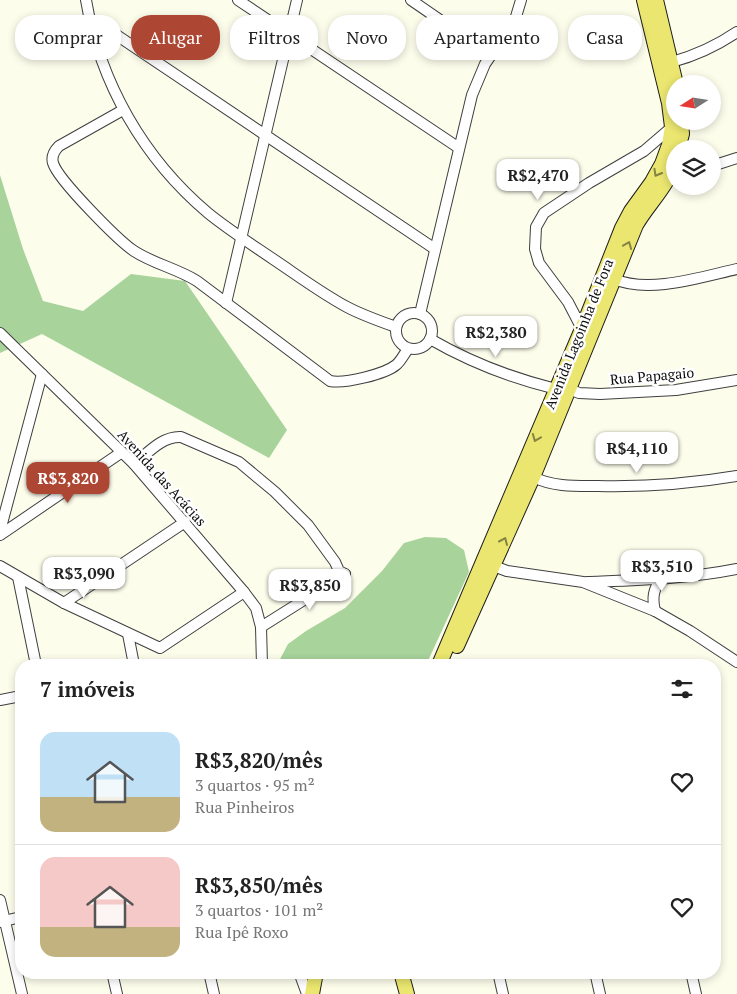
<!DOCTYPE html>
<html lang="pt">
<meta charset="utf-8">
<style>
:root{--surface:#fff;--page:#f2f2f2;--text:#222;--muted:#767676;--line:#e0e0e0;--accent:#ad4632}
body{margin:0;font-family:"PT Serif",serif;background:var(--page);color:var(--text);height:100vh;display:flex;flex-direction:column;font-size:19px;white-space:nowrap}
*{box-sizing:border-box;margin:0}
p{font-size:16px;color:var(--muted)}
.icon{flex:none;width:28px;height:28px;fill:none;stroke:currentColor;stroke-width:2;stroke-linecap:round;stroke-linejoin:round}
.map{position:relative;flex:1;overflow:hidden}
.sheet{position:absolute;left:15px;top:659px;width:706px;height:320px;display:flex;flex-direction:column;background:var(--surface);border-radius:20px;box-shadow:0 2px 8px #0003}
.sheet>*{flex:none}
.top-card{position:absolute;left:15px;top:15px;width:708px;height:45px;display:flex;gap:10px}
.needle{width:32px;rotate:258deg}
.fabs{position:absolute;left:666px;top:75px;display:grid;gap:10px}
.fabs a{display:grid;place-items:center;width:55px;height:55px;border-radius:50%;background:var(--surface);box-shadow:0 2px 8px #0003;font-size:25px}
.price{position:absolute;translate:-50% -42px;padding:0 11px;border-radius:10px;background:#fff;color:#222;font-size:16px;line-height:32px;filter:drop-shadow(0 1px 2px #0008)}
.price::after{content:'';position:absolute;left:50%;top:30px;width:15px;height:11px;margin-left:-8px;background:inherit;clip-path:polygon(0 0,100% 0,50% 100%)}
.price.on{background:var(--accent);color:#fff}
ul{padding:0;list-style:none}
li{display:flex;align-items:center;gap:15px;height:125px;padding:0 25px}
li+li{border-top:1px solid var(--line)}
li span{display:grid;place-items:center;flex:none;width:140px;height:100px;border-radius:15px;color:#555}
li>.icon{margin-inline-start:auto}
span .icon{width:60px;height:60px;fill:#fffc;stroke-width:1}
li b{font-size:21px}
h2{display:flex;justify-content:space-between;align-items:center;height:60px;padding:0 25px;font-size:21px}
.pill{padding:0 18px;border-radius:20px;background:var(--surface);box-shadow:0 2px 8px #0003;font-size:18px;line-height:45px}
.pill.on{background:var(--accent);color:#fff}
.map>svg:first-child{display:block}
.forest{fill:#a8d39b}
.lines{fill:none;stroke-linecap:round;stroke-linejoin:round}
.minor-casing{stroke:#3f3f3f;stroke-width:12}
.major-casing{stroke:#1d1d1d;stroke-width:16}
.minor{stroke:#fff;stroke-width:10}
.major{stroke:#eae66f;stroke-width:14}
.oneway{stroke:#868442}
.labels{text-anchor:middle;stroke-width:5;stroke-linejoin:round;paint-order:stroke}
.street-label{font-size:14px;fill:#0c0c0c;stroke:#fff}
</style>
<div class="map">
<svg width="737" height="994" viewBox="0 0 737 994">
<rect width="100%" height="100%" fill="#fdfdec"/>
<g class="forest">
<path d="M0,175L23,249L43,301L83,311L131,274L185,281L287,430L269,458L42,334L0,353Z"/>
<path d="M425,537L446,538L464,550L469,572L426,665H277L288,644L306,631L345,608L382,571L404,543Z"/>
</g>
<g class="lines">
<g class="minor-casing">
<g id="minor">
<path d="M86,0C100,83 144,159 208,213C229,230 251,244 273,259C297,275 321,293 347,307C362,315 379,321 396,327"/>
<path d="M238,0L459,148"/>
<path d="M411,0L491,55"/>
<path d="M92,31L101,29L109,30L435,249"/>
<path d="M672,62C694,56 718,45 737,32"/>
<path d="M123,110L59,146C54,151 51,156 53,163C58,180 119,241 134,251C154,264 176,268 197,281L330,381C345,384 385,374 396,365C401,361 404,354 408,349"/>
<path d="M712,166L737,158"/>
<path d="M614,279C649,294 701,277 737,269"/>
<path d="M226,303L297,0"/>
<circle cx="414" cy="331" r="18"/>
<path d="M420,314L472,95L485,64L515,20L521,0"/>
<path d="M582,329L568,302L539,263L535,249L536,227L544,213L589,183L644,151L672,127"/>
<path d="M0,333L134,464L244,592L256,608L261,627L262,665"/>
<path d="M430,339C470,362 511,378 556,389"/>
<path d="M569,389L579,393L600,394L676,390L737,380"/>
<path d="M134,464C148,453 162,436 181,437L239,462L275,492L308,525L335,562L339,571L345,574"/>
<path d="M533,477C553,487 576,486 598,486C645,487 690,484 737,476"/>
<path d="M0,531L42,374"/>
<path d="M0,535L122,452"/>
<path d="M488,564L507,571L583,582L655,611L690,631L737,662"/>
<path d="M0,566L64,603L160,648L244,592"/>
<path d="M18,577L36,665"/>
<path d="M587,582C637,580 687,579 737,569"/>
<path d="M64,603L185,522"/>
<path d="M655,611C652,598 653,590 661,579"/>
<path d="M261,627L345,574"/>
<path d="M128,634L134,665"/>
<path d="M0,700L21,696"/>
<path d="M0,900L22,994"/>
<path d="M0,922L21,917"/>
<path d="M112,972L117,994"/>
<path d="M209,972L214,994"/>
<path d="M299,972L307,994"/>
<path d="M498,972L503,994"/>
<path d="M595,972L600,994"/>
<path d="M691,972L696,994"/>
</g>
</g>
<g class="major-casing">
<g id="major">
<path d="M656,0L676,84"/>
<path d="M678,149L682,134L681,121"/>
<path d="M457,646L533,477L636,225C648,204 669,185 675,161"/>
<path d="M439,665L582,329L622,228L631,211L652,182L662,164L669,145L672,127L669,103L644,0"/>
<path d="M401,972L407,994"/>
<path d="M312,994L316,972"/>
</g>
</g>
<use href="#minor" class="minor"/>
<use href="#major" class="major"/>
</g>
<defs><path id="oneway-chevron" d="M-2-3.5L2.5 0L-2 3.5" fill="none" stroke-width="1.6" stroke-linecap="round" stroke-linejoin="round" transform="scale(1.25)"/></defs>
<g class="oneway">
<use href="#oneway-chevron" transform="translate(657 173) rotate(120)"/>
<use href="#oneway-chevron" transform="translate(628 245) rotate(-68)"/>
<use href="#oneway-chevron" transform="translate(536 438) rotate(112)"/>
<use href="#oneway-chevron" transform="translate(504 541) rotate(-66)"/>
</g>
<g class="labels">
<g class="street-label">
<text transform="translate(579 334) rotate(-68)" y="5">Avenida Lagoinha de Fora</text>
<text transform="translate(652 376) rotate(-5)" y="5">Rua Papagaio</text>
<text transform="translate(162 478) rotate(48)" y="5">Avenida das Acácias</text>
</g>
</g>
</svg>
<div class="fabs">
<a><svg class="needle" viewBox="-14 -14 28 28"><path d="M0-13l5 13h-10z" fill="#e53935"/><path d="M0 13l5-13h-10z" fill="#767676"/></svg></a>
<a><svg class="icon" aria-label="layers" viewBox="0 0 24 24"><path d="M12 4l9 5-9 5-9-5zM3 14l9 5 9-5"/></svg></a>
</div>
<b class="price" style="left:538px;top:201px">R$2,470</b>
<b class="price" style="left:496px;top:358px">R$2,380</b>
<b class="price" style="left:637px;top:474px">R$4,110</b>
<b class="price on" style="left:68px;top:504px">R$3,820</b>
<b class="price" style="left:662px;top:592px">R$3,510</b>
<b class="price" style="left:84px;top:599px">R$3,090</b>
<b class="price" style="left:310px;top:611px">R$3,850</b>
<div class="top-card">
<a class="pill">Comprar</a>
<a class="pill on">Alugar</a>
<a class="pill">Filtros</a>
<a class="pill">Novo</a>
<a class="pill">Apartamento</a>
<a class="pill">Casa</a>
</div>
<section class="sheet">
<h2>7 imóveis<svg class="icon" aria-label="filters" viewBox="0 0 24 24"><path d="M4 7h16M4 17h16"/><circle cx="9" cy="7" r="2"/><circle cx="15" cy="17" r="2"/></svg></h2>
<ul>
<li><span style="background:linear-gradient(#bfe0f5 65%,#c2b280 0)"><svg class="icon" aria-label="home" viewBox="0 0 24 24"><path d="M3 11l9-7 9 7M6 9v11h12V9"/></svg></span><div><b>R$3,820/mês</b><p>3 quartos · 95 m²</p><p>Rua Pinheiros</p></div><svg class="icon" aria-label="heart" viewBox="0 0 24 24"><path d="M12 20l-8-8c-3-5 5-10 8-4 3-6 11-1 8 4z"/></svg></li>
<li><span style="background:linear-gradient(#f6c9c9 70%,#c2b280 0)"><svg class="icon" aria-label="home" viewBox="0 0 24 24"><path d="M3 11l9-7 9 7M6 9v11h12V9"/></svg></span><div><b>R$3,850/mês</b><p>3 quartos · 101 m²</p><p>Rua Ipê Roxo</p></div><svg class="icon" aria-label="heart" viewBox="0 0 24 24"><path d="M12 20l-8-8c-3-5 5-10 8-4 3-6 11-1 8 4z"/></svg></li>
</ul>
</section>
</div>
